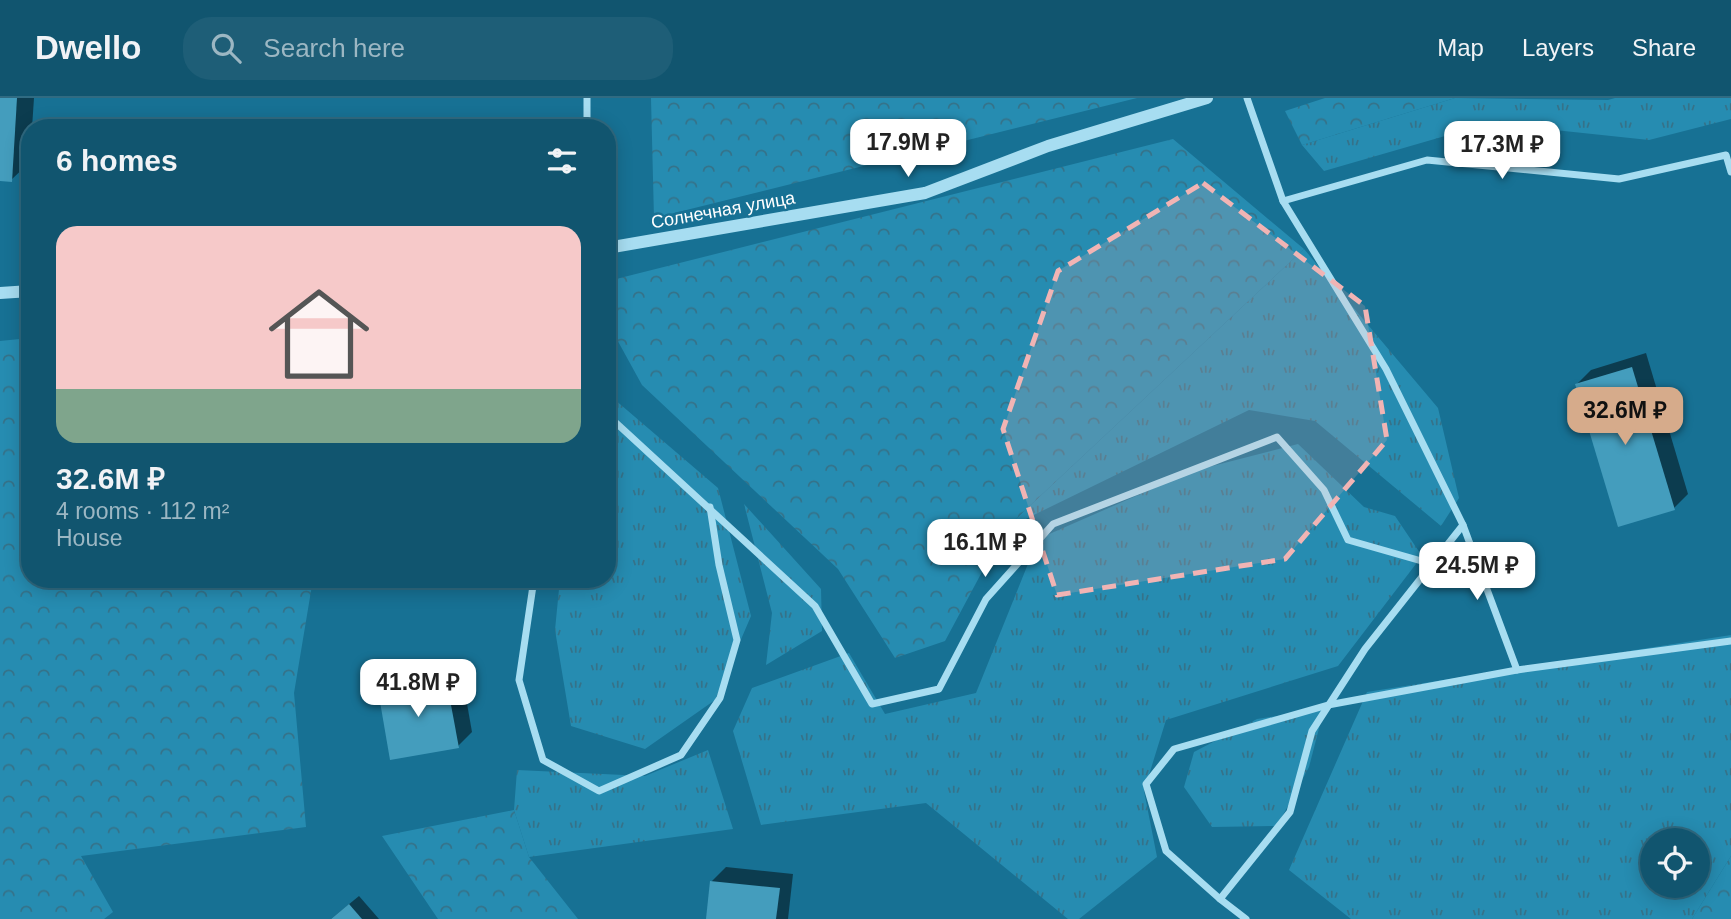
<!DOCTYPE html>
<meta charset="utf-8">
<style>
:root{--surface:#11556f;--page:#1e5e77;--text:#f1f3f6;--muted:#9cb7c3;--line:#306b82;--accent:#d6ab8b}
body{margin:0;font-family:Arial,sans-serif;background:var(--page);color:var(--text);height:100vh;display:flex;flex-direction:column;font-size:26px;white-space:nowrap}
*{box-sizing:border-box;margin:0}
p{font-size:23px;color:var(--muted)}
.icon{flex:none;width:38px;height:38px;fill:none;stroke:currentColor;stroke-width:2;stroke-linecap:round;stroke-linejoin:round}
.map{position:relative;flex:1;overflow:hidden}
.sheet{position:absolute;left:21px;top:21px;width:595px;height:469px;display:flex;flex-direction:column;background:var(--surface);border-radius:28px;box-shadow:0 4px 18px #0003,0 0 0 2px var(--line)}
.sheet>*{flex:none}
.fabs{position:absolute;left:1640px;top:730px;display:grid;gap:14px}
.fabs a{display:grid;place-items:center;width:70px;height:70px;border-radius:50%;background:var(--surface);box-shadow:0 4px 18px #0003,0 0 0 2px var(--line);font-size:35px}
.price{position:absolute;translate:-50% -60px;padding:0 16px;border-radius:14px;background:#fff;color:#222;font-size:23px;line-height:46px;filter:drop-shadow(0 2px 4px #0008)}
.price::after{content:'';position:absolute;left:50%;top:42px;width:21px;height:16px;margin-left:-10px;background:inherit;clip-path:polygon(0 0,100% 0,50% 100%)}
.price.active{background:var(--accent);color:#111}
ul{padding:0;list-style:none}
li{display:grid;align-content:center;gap:14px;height:371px;padding:0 35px}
li span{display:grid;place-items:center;height:217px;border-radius:21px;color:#555}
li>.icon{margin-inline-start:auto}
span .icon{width:126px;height:126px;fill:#fffc;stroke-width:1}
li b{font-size:30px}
h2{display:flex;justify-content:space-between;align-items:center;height:84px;padding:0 35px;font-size:30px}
header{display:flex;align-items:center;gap:42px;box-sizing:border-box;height:98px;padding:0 35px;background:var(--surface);border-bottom:2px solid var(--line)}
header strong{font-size:33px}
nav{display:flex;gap:38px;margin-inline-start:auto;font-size:24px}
.search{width:490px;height:63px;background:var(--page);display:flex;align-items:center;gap:18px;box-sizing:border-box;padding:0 24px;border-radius:28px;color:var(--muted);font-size:26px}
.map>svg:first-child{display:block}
.grass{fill:url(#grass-tufts);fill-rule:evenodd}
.forest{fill:url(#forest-crowns)}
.shadow{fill:#0007}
.building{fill:#449dbd}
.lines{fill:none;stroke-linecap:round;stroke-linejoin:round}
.minor{stroke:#a7ddf1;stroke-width:7}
.tertiary{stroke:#a7ddf1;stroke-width:12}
.marked{fill:#f1b4b4;fill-opacity:0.2;stroke:#f1b4b4;stroke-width:5;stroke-dasharray:14 9;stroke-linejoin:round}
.labels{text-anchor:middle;stroke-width:5;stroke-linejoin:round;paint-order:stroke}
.street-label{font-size:18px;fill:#fff;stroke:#177194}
</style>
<header>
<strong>Dwello</strong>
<div class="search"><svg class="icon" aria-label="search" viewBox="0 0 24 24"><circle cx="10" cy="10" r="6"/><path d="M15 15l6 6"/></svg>Search here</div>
<nav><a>Map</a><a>Layers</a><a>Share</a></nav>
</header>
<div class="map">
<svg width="1731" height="821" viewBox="0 0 1731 821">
<defs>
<pattern id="grass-tufts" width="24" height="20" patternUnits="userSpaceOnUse" patternTransform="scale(1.75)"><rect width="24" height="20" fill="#268cb1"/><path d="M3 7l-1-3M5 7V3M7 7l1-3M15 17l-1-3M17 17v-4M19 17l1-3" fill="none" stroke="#357289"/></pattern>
<pattern id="forest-crowns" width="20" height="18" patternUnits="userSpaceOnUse" patternTransform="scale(1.75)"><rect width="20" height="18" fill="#268cb1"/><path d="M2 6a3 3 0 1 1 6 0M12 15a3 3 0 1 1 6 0" fill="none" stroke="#357289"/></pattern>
</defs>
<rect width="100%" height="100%" fill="#177194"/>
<g class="grass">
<path d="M1455,0L1608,2L1615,0H1731V21L1649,42L1490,25L1324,73L1302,47Z"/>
<path d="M1304,151L1438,310L1459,400L1441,428L1315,323L1249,312L1005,431Z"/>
<path d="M607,295L718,390L751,518L715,602L645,651L571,628L555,532L560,481H607Z"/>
<path d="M1298,346L1364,409L1395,418L1422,458L1338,568L1166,622L1144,693L1157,759L1079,821H1068L926,705L761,727L733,633L752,590L849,555L885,616L976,595L1038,441L1193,373Z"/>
<path d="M744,406L821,491L822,533L766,567L772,515Z"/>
<path d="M1731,537V758L1692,821H1351L1289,772L1367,594ZM1652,742H1698V788H1652Z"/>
<path d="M1324,611L1309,669L1277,728L1212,729L1184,689L1194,654L1257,621Z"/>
<path d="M708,652L733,731L529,759L514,712L517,672L645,678Z"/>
</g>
<g class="forest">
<path d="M651,0H1137L654,120Z"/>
<path d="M1325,0H1455L1302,47L1285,13Z"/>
<path d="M1173,41L1304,151L1005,431L945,543L895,560L838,471L642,287L609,227L612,182Z"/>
<path d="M30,240V481H313L294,595L306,729L81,758L113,814L104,821H0V243Z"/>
<path d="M514,712L529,759L578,821H438L382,738Z"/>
<path d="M1731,758V821H1692Z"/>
</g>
<g class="shadow">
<path d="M0,0H34L32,30H30V64L11,82L0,81Z"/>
<path d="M1646,255L1688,396L1674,410L1577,286L1591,272Z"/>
<path d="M460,566L472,634L458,648L379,593L394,578Z"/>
<path d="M726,769L793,776L788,821H707L711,784Z"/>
<path d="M359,798L379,821H331Z"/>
</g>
<g class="building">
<path d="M0,0H17L12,84L0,83Z"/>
<path d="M1632,269L1675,412L1618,429L1575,286Z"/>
<path d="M446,580L459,650L390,662L378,592Z"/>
<path d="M710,783L780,790L776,821H706Z"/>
<path d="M349,806L362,821H331Z"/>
</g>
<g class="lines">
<g class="minor">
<path d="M587,30V0"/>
<path d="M1283,103L1427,62L1619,81L1726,57L1731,74"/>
<path d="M607,310L614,323L815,508L872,606L939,591L986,501L1053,426L1277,339L1324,392L1348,442L1432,466"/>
<path d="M1463,427L1517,572"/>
<path d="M534,481L519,582L543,662L599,693L681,657L720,600L737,542L719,467L710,409"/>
<path d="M1220,801L1166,753L1146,686L1174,651L1328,607L1517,572L1731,543"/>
<path d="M1246,821L1220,801L1290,714L1312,633L1365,551L1463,427L1386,271L1283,103L1247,0"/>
</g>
<g class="tertiary">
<path d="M607,150L925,95L1048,48L1207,0"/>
<path d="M0,195L30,193"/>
</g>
</g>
<path class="marked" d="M1203,85L1365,208L1387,342L1285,461L1057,497L1003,331L1058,173Z"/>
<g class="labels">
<g class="street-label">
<text transform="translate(723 112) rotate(-10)" y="6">Солнечная улица</text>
</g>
</g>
</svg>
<div class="fabs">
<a><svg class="icon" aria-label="locate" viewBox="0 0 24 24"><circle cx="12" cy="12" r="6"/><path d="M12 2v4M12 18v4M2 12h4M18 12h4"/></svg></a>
</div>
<b class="price" style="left:908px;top:81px">17.9M ₽</b>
<b class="price" style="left:1502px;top:83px">17.3M ₽</b>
<b class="price active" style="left:1625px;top:349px">32.6M ₽</b>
<b class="price" style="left:985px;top:481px">16.1M ₽</b>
<b class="price" style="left:1477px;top:504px">24.5M ₽</b>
<b class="price" style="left:418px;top:621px">41.8M ₽</b>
<section class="sheet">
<h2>6 homes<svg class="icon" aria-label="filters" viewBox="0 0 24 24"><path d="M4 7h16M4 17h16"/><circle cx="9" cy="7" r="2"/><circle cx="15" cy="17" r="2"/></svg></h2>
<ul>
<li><span style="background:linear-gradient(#f6c9c9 75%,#7fa58c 0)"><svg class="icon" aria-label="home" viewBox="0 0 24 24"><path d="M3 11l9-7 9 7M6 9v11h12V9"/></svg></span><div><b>32.6M ₽</b><p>4 rooms · 112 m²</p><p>House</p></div></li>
</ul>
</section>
</div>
